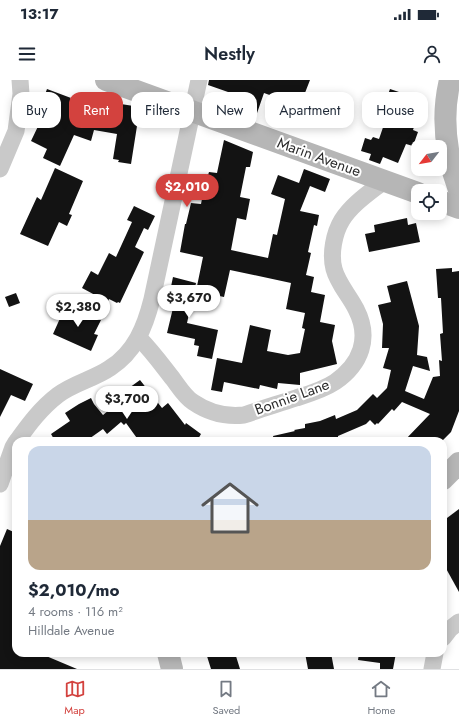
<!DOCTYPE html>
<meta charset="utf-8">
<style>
:root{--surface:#fff;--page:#f2f2f3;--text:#1f2937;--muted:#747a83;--line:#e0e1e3;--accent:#d3423e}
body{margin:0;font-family:Jost,sans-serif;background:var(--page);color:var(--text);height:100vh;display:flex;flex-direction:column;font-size:15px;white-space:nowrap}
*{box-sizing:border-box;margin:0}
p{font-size:13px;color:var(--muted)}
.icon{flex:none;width:22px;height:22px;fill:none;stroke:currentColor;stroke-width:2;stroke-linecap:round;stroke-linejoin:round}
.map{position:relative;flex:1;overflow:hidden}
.details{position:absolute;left:12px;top:357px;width:435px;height:220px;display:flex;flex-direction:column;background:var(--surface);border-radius:12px;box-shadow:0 2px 10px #0003}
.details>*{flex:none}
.hud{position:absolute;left:12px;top:12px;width:435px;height:36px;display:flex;gap:8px}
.needle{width:26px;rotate:239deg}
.controls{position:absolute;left:411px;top:60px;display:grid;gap:8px}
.controls a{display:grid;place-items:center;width:36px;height:36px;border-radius:8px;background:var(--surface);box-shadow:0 2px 10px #0003;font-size:20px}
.price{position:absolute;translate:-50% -34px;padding:0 9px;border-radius:14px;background:#fff;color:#222;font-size:13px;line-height:26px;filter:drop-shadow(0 1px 2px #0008)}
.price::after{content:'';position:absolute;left:50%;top:24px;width:12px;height:9px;margin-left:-6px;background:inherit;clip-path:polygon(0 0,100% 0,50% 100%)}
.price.current{background:var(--accent);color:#fff}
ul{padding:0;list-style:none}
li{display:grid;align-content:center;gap:8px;height:212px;padding:0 16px}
li span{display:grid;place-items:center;height:124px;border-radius:12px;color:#555}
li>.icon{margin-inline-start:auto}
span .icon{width:72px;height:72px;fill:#fffc;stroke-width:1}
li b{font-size:17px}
.chip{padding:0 14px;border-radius:12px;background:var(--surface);box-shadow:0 2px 10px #0003;font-size:14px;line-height:36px}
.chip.current{background:var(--accent);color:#fff}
.status{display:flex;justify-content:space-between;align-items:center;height:28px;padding:0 20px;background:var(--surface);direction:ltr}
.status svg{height:11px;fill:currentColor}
header{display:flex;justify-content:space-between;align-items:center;height:52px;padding:0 16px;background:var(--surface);font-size:18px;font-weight:600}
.tab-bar{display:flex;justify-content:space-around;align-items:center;height:56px;border-top:1px solid var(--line);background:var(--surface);font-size:11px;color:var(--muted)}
.tab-bar a{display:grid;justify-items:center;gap:2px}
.tab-bar .current{color:var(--accent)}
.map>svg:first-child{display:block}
.building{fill:#131313}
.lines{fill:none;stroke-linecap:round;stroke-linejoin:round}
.street{stroke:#c9c9c9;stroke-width:17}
.secondary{stroke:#b6b6b6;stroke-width:22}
.labels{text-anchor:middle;stroke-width:4;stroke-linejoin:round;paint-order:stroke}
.street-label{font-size:15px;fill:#2c2c2c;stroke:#fff}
</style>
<div class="status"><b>13:17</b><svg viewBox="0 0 49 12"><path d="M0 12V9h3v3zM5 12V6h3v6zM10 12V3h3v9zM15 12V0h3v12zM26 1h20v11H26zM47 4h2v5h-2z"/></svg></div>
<header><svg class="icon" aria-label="menu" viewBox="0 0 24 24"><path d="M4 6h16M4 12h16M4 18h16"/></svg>Nestly<svg class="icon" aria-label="person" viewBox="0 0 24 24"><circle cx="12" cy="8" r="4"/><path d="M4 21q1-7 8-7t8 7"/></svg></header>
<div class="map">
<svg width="459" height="589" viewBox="0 0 459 589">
<rect width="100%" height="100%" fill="#fff"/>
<g class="building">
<path d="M209,0H310L303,18L343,34L337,48L305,35L302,43L287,38L292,23L264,13L256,36L223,24L228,12L208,5Z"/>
<path d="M47,9L71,18L70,19L107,31L108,22L140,27L131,84L118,82L119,80L113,79L117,54L94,50L91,61L74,55L60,86L43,78L47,69L31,61L42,38L40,37L45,21L43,20Z"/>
<path d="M390,9L414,17L406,41L415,44L413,50L418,52L413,66L406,64L398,83L383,77L380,84L369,80L371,74L361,71L365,58L371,60L373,57L379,59L389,30L383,28Z"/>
<path d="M224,60L253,72L250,87H246L240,117L250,119L246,140L237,138L231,170L268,178L273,154L277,155L285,119L271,114L278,95L299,103L304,89L330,99L325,112L310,106L300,131L319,135L317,146L314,145L308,172L311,173L306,195L314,197L311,212L325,215L320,242L335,245L332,261L337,284L300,293V305L278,303L277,309L260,305L259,309L224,302L222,312L211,310L217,278L242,283L250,245L271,250L267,271L288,275L300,273L305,249L302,248L305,233L286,229L291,203L230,190L224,217L196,211L203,177L180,172L185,144H186L191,123L201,124L207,94L208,95L209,92L217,93Z"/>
<path d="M55,88L83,101L69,134L72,135L67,146L59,142L48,166L20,154L37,117L41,120Z"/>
<path d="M134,126L155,136L148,150L144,148L135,167L144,172L120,223L118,222L117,223L109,219L108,222L82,208L91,191L98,195L109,173L116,177L132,142L127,140Z"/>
<path d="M407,138L408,145L416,143L420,162L369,172L365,154L375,152L374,145Z"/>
<path d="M452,188V192L459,191V331L451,352L442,361H404L430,334L402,322L394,331L392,329L378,344L377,343L375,345L370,340L366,344L338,356V358L331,361H274L273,356L295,351L294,350L305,348V344L320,341L335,335L336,339L357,330L373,314L377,318L387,308L391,290L383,288L389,268H382L383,244L378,225L391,222L387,206L407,201L419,246L417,275L427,277L430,291L413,286L405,311L424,319L433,297L440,296L439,280L442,281L440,254L443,253L441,218H438L436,189Z"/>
<path d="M173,197L196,203L187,243L218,250L212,279L197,276L199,266L194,265L195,259L167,253L173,228L170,227L171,222L168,221Z"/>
<path d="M16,213L20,223L9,227L5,217Z"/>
<path d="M66,225L101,240L94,254L98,255L91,271L53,254Z"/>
<path d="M0,289L33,304L25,321L11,315L0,337Z"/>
<path d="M140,300L162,328L168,323L185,345L186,343L201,354L197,361H139L126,343L124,345L121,342L107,354L103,349L86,361H55L51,354L70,341L65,333L79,324L91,318L94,324L103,335L125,317L122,313Z"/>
<path d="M459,429V512L443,483V441Z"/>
<path d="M7,449L16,453V573H39L77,589H0V466Z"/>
<path d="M206,573H235L240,589H211Z"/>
<path d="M305,573H331L334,589H308Z"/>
<path d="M359,573H396L393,589H380V583L358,580Z"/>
</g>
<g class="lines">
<g class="street">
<path d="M0,89L16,51L21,14L20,0"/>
<path d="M139,258C152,271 162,285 173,299C179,307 185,317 193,322C209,333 226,337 244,335C261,329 278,324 296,318C309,314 323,310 335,302C361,284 371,258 356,229C349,215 338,204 334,189C330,174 334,153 342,140C352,124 369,113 384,101"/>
<path d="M17,361C29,344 41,328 58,315C74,303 94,299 110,288C135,272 145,247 152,219L199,0"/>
<path d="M0,404L13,367L16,362"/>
<path d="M443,558L450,549L459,542"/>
<path d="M432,589L435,573"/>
</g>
<g class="secondary">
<path d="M106,0L418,113"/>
<path d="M450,0C441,37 446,75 459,110"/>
<path d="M440,121L459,128"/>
<path d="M443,399L459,383"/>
<path d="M168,573L172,589"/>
</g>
</g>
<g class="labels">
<g class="street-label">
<text transform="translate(319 77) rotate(20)" y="5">Marin Avenue</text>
<text transform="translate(292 317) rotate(-20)" y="5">Bonnie Lane</text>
</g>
</g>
</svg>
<div class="controls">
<a><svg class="needle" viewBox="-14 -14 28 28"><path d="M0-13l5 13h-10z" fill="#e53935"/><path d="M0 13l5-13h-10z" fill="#747a83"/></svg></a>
<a><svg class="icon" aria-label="locate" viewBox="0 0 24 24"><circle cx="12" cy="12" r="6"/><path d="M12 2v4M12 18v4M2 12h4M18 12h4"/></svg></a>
</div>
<b class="price current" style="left:187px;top:128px">$2,010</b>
<b class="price" style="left:189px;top:239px">$3,670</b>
<b class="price" style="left:78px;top:248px">$2,380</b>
<b class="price" style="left:127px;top:340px">$3,700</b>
<div class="hud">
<a class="chip">Buy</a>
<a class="chip current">Rent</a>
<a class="chip">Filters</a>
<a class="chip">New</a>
<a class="chip">Apartment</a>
<a class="chip">House</a>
</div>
<section class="details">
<ul>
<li><span style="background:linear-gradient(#c9d6e8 60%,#b9a48a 0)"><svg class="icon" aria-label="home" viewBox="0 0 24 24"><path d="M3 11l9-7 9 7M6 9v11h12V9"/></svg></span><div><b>$2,010/mo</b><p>4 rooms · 116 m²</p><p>Hilldale Avenue</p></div></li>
</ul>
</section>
</div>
<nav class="tab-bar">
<a class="current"><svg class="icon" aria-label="map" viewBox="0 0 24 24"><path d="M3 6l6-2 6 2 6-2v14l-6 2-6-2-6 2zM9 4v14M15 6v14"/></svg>Map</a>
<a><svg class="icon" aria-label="saved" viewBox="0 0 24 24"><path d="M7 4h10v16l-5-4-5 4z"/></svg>Saved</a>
<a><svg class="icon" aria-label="home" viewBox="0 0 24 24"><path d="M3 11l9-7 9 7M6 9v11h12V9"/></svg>Home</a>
</nav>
